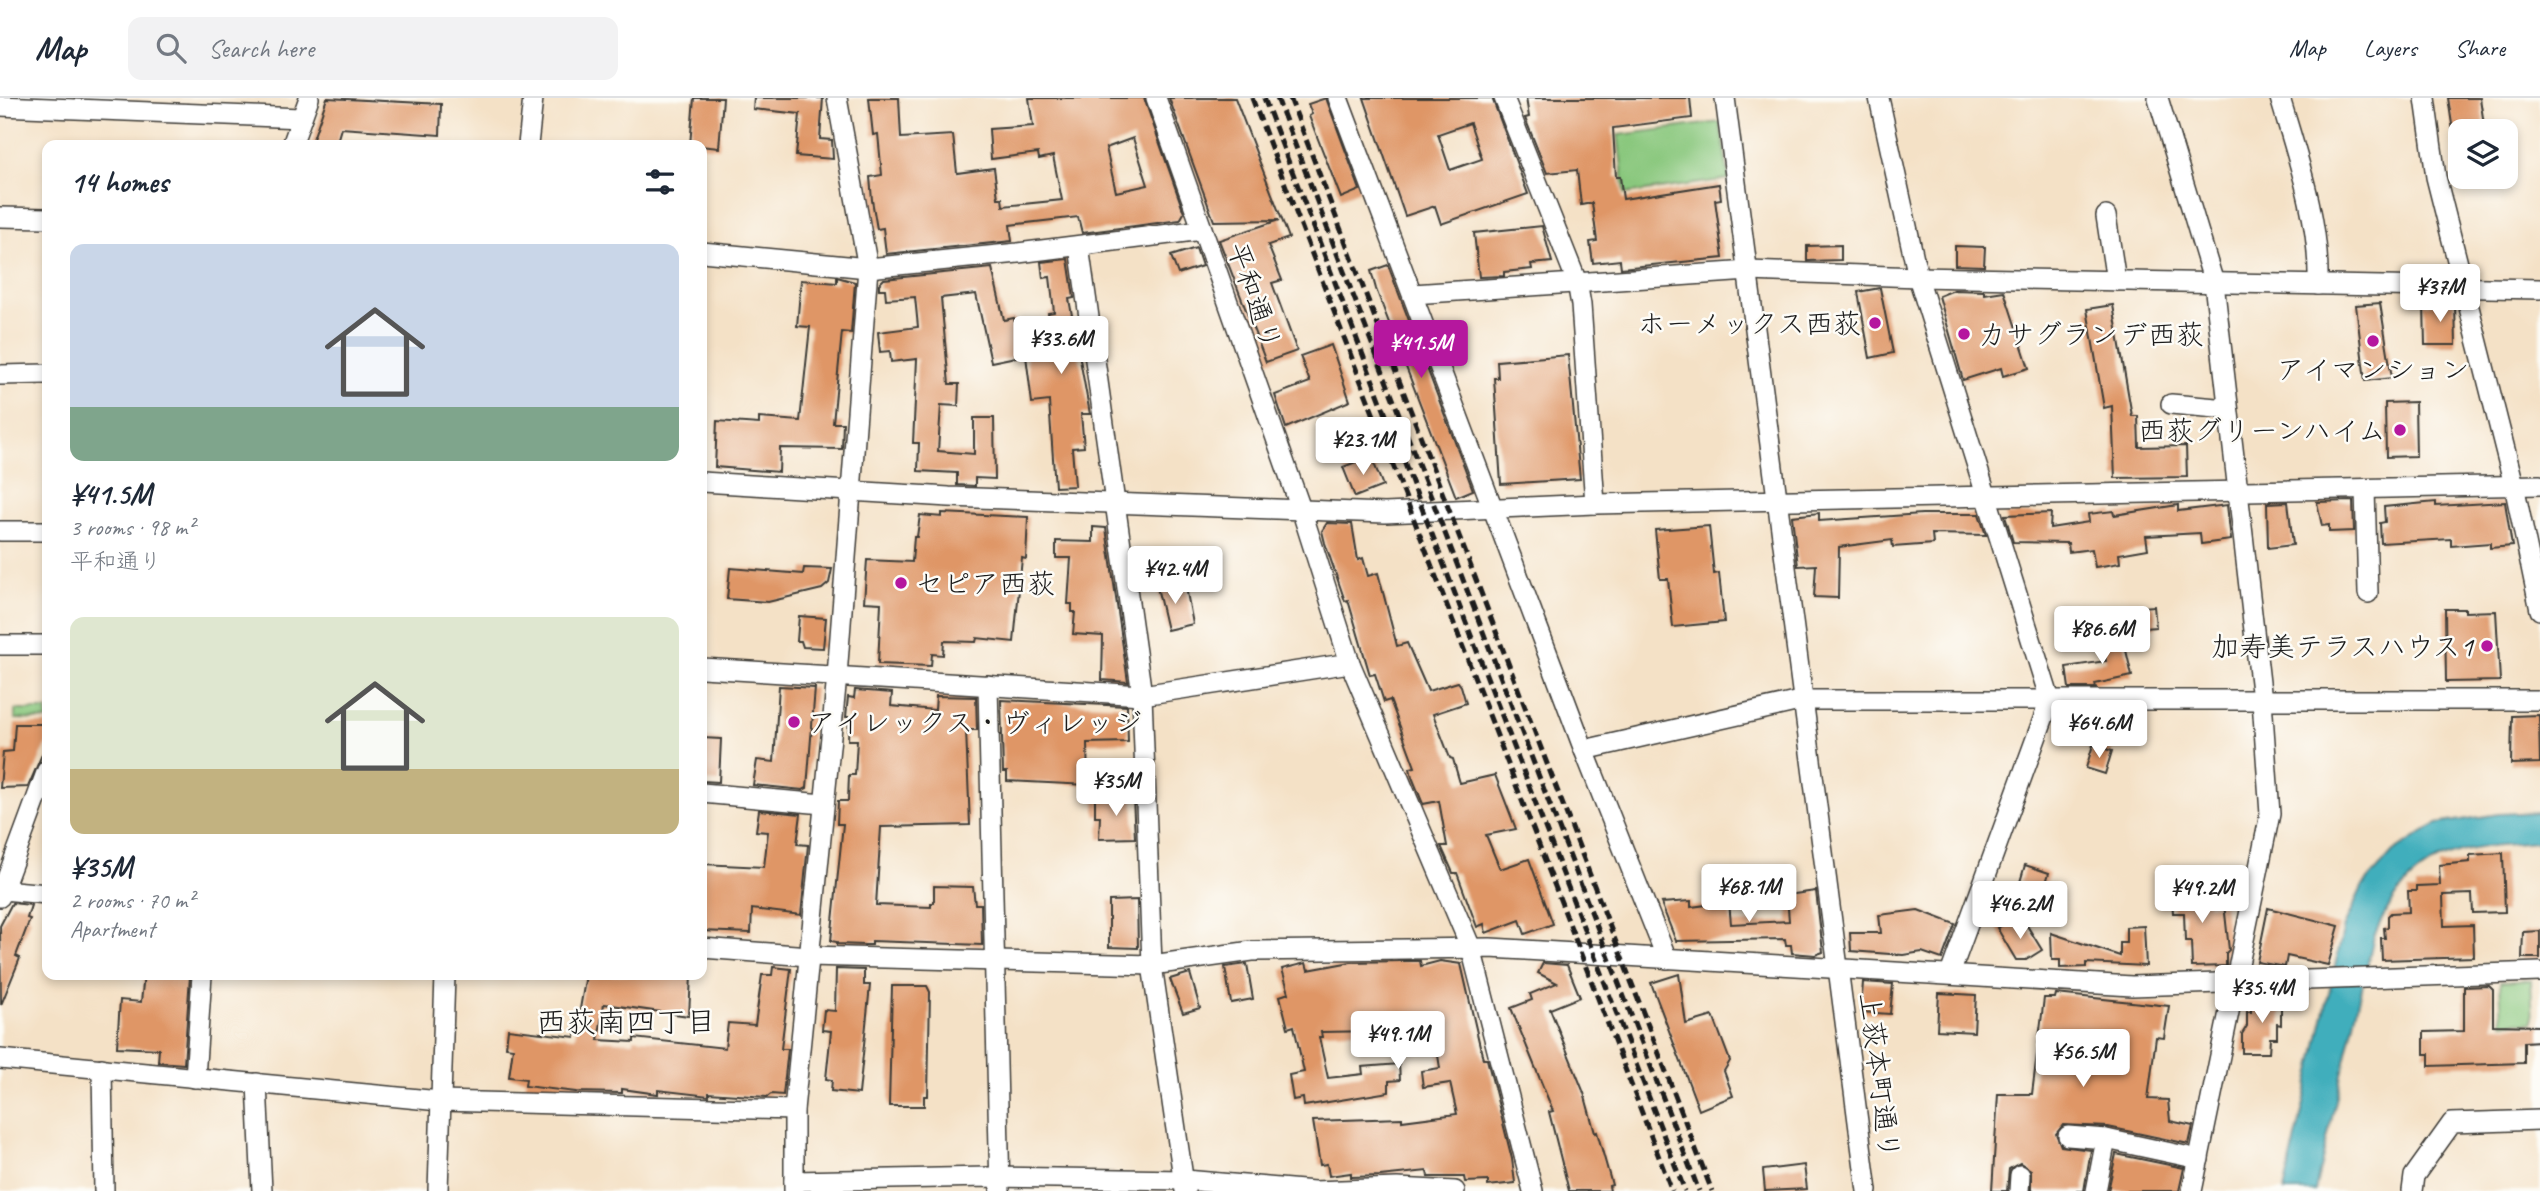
<!DOCTYPE html>
<meta charset="utf-8">
<style>
:root{--surface:#fff;--page:#f2f2f3;--text:#1f2937;--muted:#747a83;--line:#e0e1e3;--accent:#b5179e}
body{margin:0;font-family:Caveat,"Klee One",sans-serif;background:var(--page);color:var(--text);height:100vh;display:flex;flex-direction:column;font-size:26px;white-space:nowrap}
*{box-sizing:border-box;margin:0}
p{font-size:23px;color:var(--muted)}
.icon{flex:none;width:38px;height:38px;fill:none;stroke:currentColor;stroke-width:2;stroke-linecap:round;stroke-linejoin:round}
.map{position:relative;flex:1;overflow:hidden}
.side{position:absolute;left:42px;top:42px;width:665px;height:840px;display:flex;flex-direction:column;background:var(--surface);border-radius:14px;box-shadow:0 4px 10px #0003}
.side>*{flex:none}
.fabs{position:absolute;left:2448px;top:21px;display:grid;gap:14px}
.fabs a{display:grid;place-items:center;width:70px;height:70px;border-radius:14px;background:var(--surface);box-shadow:0 4px 10px #0003;font-size:35px}
.price{position:absolute;translate:-50% -60px;padding:0 16px;border-radius:7px;background:#fff;color:#222;font-size:23px;line-height:46px;filter:drop-shadow(0 2px 4px #0008)}
.price::after{content:'';position:absolute;left:50%;top:42px;width:21px;height:16px;margin-left:-10px;background:inherit;clip-path:polygon(0 0,100% 0,50% 100%)}
.price.current{background:var(--accent);color:#fff}
ul{padding:0;list-style:none}
li{display:grid;align-content:center;gap:14px;height:371px;padding:0 28px}
li span{display:grid;place-items:center;height:217px;border-radius:14px;color:#555}
li>.icon{margin-inline-start:auto}
span .icon{width:126px;height:126px;fill:#fffc;stroke-width:1}
li b{font-size:30px}
h2{display:flex;justify-content:space-between;align-items:center;height:84px;padding:0 28px;font-size:30px}
header{display:flex;align-items:center;gap:42px;box-sizing:border-box;height:98px;padding:0 35px;background:var(--surface);border-bottom:2px solid var(--line)}
header strong{font-size:33px}
nav{display:flex;gap:38px;margin-inline-start:auto;font-size:24px}
.search{width:490px;height:63px;background:var(--page);display:flex;align-items:center;gap:18px;box-sizing:border-box;padding:0 24px;border-radius:14px;color:var(--muted);font-size:26px}
.map>svg:first-child{display:block}
.green{fill:#89c77d;stroke:#52724c;stroke-width:2}
.water{fill:#3faebc;stroke:#2e656c;stroke-width:2}
.building{fill:#df9666;fill-rule:evenodd}
.lines{fill:none;stroke-linecap:round;stroke-linejoin:round}
.minor-casing{stroke:#3c3a36;stroke-width:22}
.minor{stroke:#fff;stroke-width:19}
.rail{stroke:#1c1c1c;stroke-width:5;stroke-dasharray:10 5;stroke-linecap:butt}
.poi-dot{fill:#b5179e;stroke:#fdfcf7;stroke-width:2.5}
.labels{text-anchor:middle;stroke-width:5;stroke-linejoin:round;paint-order:stroke}
.street-label{font-size:28px;fill:#1c1c1c;stroke:#fdfcf7}
.poi-label{font-size:28px;fill:#1c1c1c;stroke:#fdfcf7;text-anchor:end}
.neighbourhood-label{font-size:30px;fill:#1c1c1c;stroke:#fdfcf7}
</style>
<header>
<strong>Map</strong>
<div class="search"><svg class="icon" aria-label="search" viewBox="0 0 24 24"><circle cx="10" cy="10" r="6"/><path d="M15 15l6 6"/></svg>Search here</div>
<nav><a>Map</a><a>Layers</a><a>Share</a></nav>
</header>
<div class="map">
<svg width="2540" height="1093" viewBox="0 0 2540 1093">
<rect width="100%" height="100%" fill="#fdfcf7"/>
<filter id="ink" filterUnits="userSpaceOnUse"><feTurbulence type="fractalNoise" baseFrequency=".0143" numOctaves="2"/><feDisplacementMap in="SourceGraphic" scale="14" xChannelSelector="R" yChannelSelector="G"/><feConvolveMatrix kernelMatrix="1 2 1 2 8 2 1 2 1" color-interpolation-filters="sRGB"/></filter>
<filter id="wash" filterUnits="userSpaceOnUse"><feTurbulence type="fractalNoise" baseFrequency=".00686" numOctaves="4" result="noise"/><feDisplacementMap in="SourceGraphic" scale="28" xChannelSelector="R" yChannelSelector="G"/><feGaussianBlur stdDeviation="1.57" result="paint"/><feColorMatrix in="noise" values="0 0 0 0 0 0 0 0 0 0 0 0 0 0 0 0 0 1.4 0 .05"/><feComposite in="paint" operator="in"/></filter>
<g filter="url(#wash)">
<rect width="100%" height="100%" fill="#f4e1c6"/>
<g class="green">
<path d="M1720,24L1729,81L1625,96L1618,37Z"/>
<path d="M15,612H47V622L15,621Z"/>
<path d="M2531,882L2533,924H2502L2500,884Z"/>
</g>
<path class="water" d="M2540,714V744C2457,749 2410,755 2374,838L2315,1093H2284L2344,828L2362,789L2393,754L2437,726L2498,716Z"/>
<g id="blocks">
<g class="building">
<path d="M327,0L441,6L440,37L341,30L336,47H311Z"/>
<path d="M694,0H723L719,50L690,47Z"/>
<path d="M754,0H823L820,41L832,42L833,61L796,58L800,16L753,11Z"/>
<path d="M869,0H899L901,40L953,37L957,75L994,70L998,100H1002L1003,108L1062,102L1053,58L1039,61L1038,55L991,61L989,31L1033,28L1029,0H1144L1184,115L1180,122L1082,135L1078,119L1010,127L1012,143L886,156L883,130L877,131L872,102L870,79L882,77L878,36L873,37ZM1133,40L1148,87L1116,94L1106,50Z"/>
<path d="M1169,0H1235L1289,140L1268,147L1282,182L1272,185L1297,253L1266,264L1219,142L1279,122L1214,123Z"/>
<path d="M1326,0L1360,92L1341,100L1309,18L1312,16L1308,6Z"/>
<path d="M1364,0H1492L1528,96L1441,126L1435,108L1405,118ZM1470,25L1482,61L1450,72L1438,36Z"/>
<path d="M1526,0H1690L1692,20L1613,30L1616,79H1620L1623,101L1719,86L1721,101L1715,102L1723,160L1621,170L1620,162L1593,165L1590,144L1597,143L1592,105L1581,107L1577,72L1547,75L1525,20L1529,19Z"/>
<path d="M2448,0H2480L2485,33H2453Z"/>
<path d="M1542,128L1552,164L1531,166L1532,171L1504,174V178L1479,179L1474,135Z"/>
<path d="M1841,147V162L1807,163V148Z"/>
<path d="M1955,148L1985,149L1984,168L1955,167Z"/>
<path d="M1196,150L1202,168L1178,176L1171,158Z"/>
<path d="M1068,161L1074,200L1069,201L1090,316H1081L1084,349L1072,350L1075,388L1055,389L1049,303L1032,305L1026,258L1055,255L1048,215L1054,214L1050,179L1043,180L1041,164Z"/>
<path d="M1388,167L1473,392L1456,399L1376,191L1371,173Z"/>
<path d="M992,170L1004,222L1014,220L1021,258L991,264L976,196L941,200L949,286H959L958,308L941,307L938,353L974,356V320H994L995,381L975,380V388L957,387V375L918,373L919,345H913L917,261L891,264L890,253L880,254L878,234L918,229L915,199L886,201L885,191H879V186L884,181Z"/>
<path d="M837,179L855,184L851,235L842,234L833,325H843L842,351L780,350L779,374L715,369L717,323L759,326V320L800,323L810,229L797,228L801,182L837,185Z"/>
<path d="M1880,190L1893,255L1870,260L1858,194Z"/>
<path d="M1954,192L1984,193V196L2004,193L2029,270L2003,278L2001,270L1963,282L1939,198Z"/>
<path d="M2380,205L2392,280L2365,283L2356,207Z"/>
<path d="M2455,205L2456,247H2425L2424,206Z"/>
<path d="M2113,207L2132,318H2138L2139,349L2186,348L2187,379L2115,380L2112,308L2104,310L2087,211Z"/>
<path d="M1331,247L1350,303L1286,330L1275,297L1310,284L1300,258Z"/>
<path d="M1568,257L1580,381L1501,386L1494,280H1498L1497,263Z"/>
<path d="M2415,304L2416,358L2386,359L2385,305Z"/>
<path d="M1371,358L1383,388L1355,399L1343,369Z"/>
<path d="M2353,403L2354,433L2329,434V427L2322,428L2317,404Z"/>
<path d="M2288,404L2293,447L2268,450L2267,405Z"/>
<path d="M2436,404V408L2505,404L2512,448L2490,450V445L2451,448V441L2381,445L2380,425L2385,424L2384,409Z"/>
<path d="M2178,407V413L2227,407L2231,442L2201,446L2200,435L2146,438L2148,451L2119,456L2120,465L2095,469L2092,451L2069,454L2068,445L2013,444L2005,417L2051,415L2050,430L2089,424L2088,416L2113,413L2114,417Z"/>
<path d="M942,415L1028,419L1026,461L1022,460L1014,544L977,540L976,544L944,543L943,557L932,556L931,568L878,566L881,505L864,504L867,462L912,464L914,439H917L920,417L942,419Z"/>
<path d="M1819,415V423L1922,416H1979L1986,437L1932,436L1933,446L1893,449L1892,442L1839,449L1838,500L1814,499L1816,467L1798,468L1792,418Z"/>
<path d="M1327,425L1352,426L1358,462L1363,460L1368,478L1378,475L1397,548L1407,545L1428,593L1458,584L1461,588L1466,605L1433,616L1450,660L1453,661L1460,685L1495,677L1516,731L1486,737L1500,771L1529,761L1553,826L1525,836L1520,822L1486,835L1484,826L1477,829L1457,775H1453L1441,748H1447L1439,703L1423,706L1412,679L1410,670L1415,669L1390,602L1384,604L1375,576L1370,577L1348,502L1345,503L1325,445L1322,433Z"/>
<path d="M1709,428L1714,476L1719,475L1724,524L1673,529L1668,481H1660L1655,432Z"/>
<path d="M1093,429L1106,430L1128,584L1102,582L1103,538L1073,536L1075,514H1072V506H1068L1071,460H1056V443L1093,444Z"/>
<path d="M730,470L803,476L804,470L832,471L829,485L822,491L768,504L727,501Z"/>
<path d="M1185,484L1193,526L1167,532L1157,489Z"/>
<path d="M2154,508L2156,529L2132,531L2130,510Z"/>
<path d="M2445,511H2465V514L2496,513L2500,583L2446,584Z"/>
<path d="M799,518L826,520L823,550L803,549L801,543H797Z"/>
<path d="M2122,535L2132,578L2095,586L2096,590H2069L2066,569L2106,563L2101,540Z"/>
<path d="M779,588L815,590L807,690L803,692L753,687L757,662L774,664Z"/>
<path d="M855,592L892,595L891,608L935,612L936,598L976,599L977,632H966L970,727L881,729L876,807L931,809V805H934V788L973,789L975,806H981L982,847L872,843V847H865L837,846V844L831,843L843,726H837L838,703H848L849,677H855L857,642H848L849,619H846L848,599L854,600Z"/>
<path d="M1001,602L1127,608L1128,644L1087,645L1088,687L1007,683V674H1003Z"/>
<path d="M2539,617L2540,665L2511,666L2512,618Z"/>
<path d="M15,626H47V645L28,689L0,690L3,654L13,653Z"/>
<path d="M702,640L721,641L719,684L702,683Z"/>
<path d="M2093,647L2112,653L2105,676L2086,670Z"/>
<path d="M1095,700H1133L1135,740L1099,741L1100,718H1095Z"/>
<path d="M759,712L801,716L797,746L808,747L801,817L752,811L751,835L702,833V766L764,769L768,734L756,733Z"/>
<path d="M2503,755L2505,814L2473,815L2472,796L2443,797L2444,828L2473,827L2474,859L2382,862L2381,840H2385L2384,830L2388,829V818L2391,815L2409,814L2408,793H2416V788L2440,787L2439,767L2470,764V757Z"/>
<path d="M2025,767L2049,775L2044,791L2020,784Z"/>
<path d="M2207,787L2208,806H2224L2229,852L2226,855V868L2192,869L2191,843H2185L2184,815H2173L2171,788Z"/>
<path d="M1816,793L1823,854L1815,857L1792,855L1791,847H1786L1785,841L1676,843L1661,805L1691,803V809L1729,804L1731,826L1789,823L1787,797Z"/>
<path d="M1137,802L1138,850L1109,849V803Z"/>
<path d="M12,805L31,807L27,820L30,821L16,858L20,860L1,907L0,828Z"/>
<path d="M2268,810L2339,828L2328,867L2287,858L2285,869L2257,864Z"/>
<path d="M1918,812L1955,826L1942,861L1922,854L1903,857L1851,853L1850,835H1881L1879,817Z"/>
<path d="M2010,823L2018,831L2026,826L2042,852L2026,862H2016L1997,830Z"/>
<path d="M2144,828L2146,868L2086,865V869L2060,870V862H2052L2051,835L2120,858V845H2126V829Z"/>
<path d="M2540,833V860H2522L2523,834Z"/>
<path d="M1403,863H1420L1421,868L1440,863L1461,866L1483,961H1487L1512,1061L1515,1085L1488,1088V1083L1465,1084L1464,1079H1428L1427,1073L1380,1078L1351,1079V1075L1329,1078L1327,1066L1320,1067L1313,1023L1402,1020V1023L1457,1016L1450,985L1423,989L1421,973L1440,970L1434,932L1321,934L1322,939H1319L1328,980L1363,976L1362,969L1399,966L1400,982L1389,983V994L1304,1008L1303,1000L1293,1002L1289,977L1304,974L1294,928L1288,930L1280,898L1289,895L1282,871L1306,865L1308,872L1351,864Z"/>
<path d="M1543,865L1567,867L1580,899L1550,911L1584,995L1595,1035L1597,1034L1612,1087L1609,1088L1610,1093H1569L1549,1014L1553,1013L1511,910L1532,902L1530,896L1557,885L1538,875Z"/>
<path d="M1247,866L1253,901L1231,905L1225,869Z"/>
<path d="M773,869L791,871L781,951H788L783,997L771,996L767,999L709,995V998L658,992V996L622,991V995L576,994L525,988L526,981L509,979L513,950L506,949L508,931L575,939L586,877H691L689,918L604,906L598,942L634,944V940L725,950L728,925L755,927L762,877H772Z"/>
<path d="M836,871L864,872V887H870L859,996L831,993L832,982L826,981L831,933L822,932L824,912L835,913Z"/>
<path d="M1190,875L1200,910L1183,915L1170,881Z"/>
<path d="M1679,876L1686,926L1713,918L1730,963L1724,973L1733,998L1699,1012L1651,885Z"/>
<path d="M144,877L190,878L184,966L158,964L159,951L117,949L120,902L141,904Z"/>
<path d="M1863,884L1893,886L1890,916L1861,914Z"/>
<path d="M892,888H927L930,894L928,998H924V1008H889Z"/>
<path d="M2489,888L2493,892V927L2540,928V943L2524,944V965L2429,968V956H2424V934L2464,933V889Z"/>
<path d="M1939,895L1976,897L1974,934L1937,932Z"/>
<path d="M2056,896L2169,908L2164,940L2156,939L2148,1001L2168,1002L2170,1023L2193,1028L2189,1046L2108,1029L2063,1027L2056,1036L2061,1048L2091,1052L2084,1093H2031V1072L2020,1065L2009,1071L2007,1093H1992L1998,996H2032L2044,900H2055Z"/>
<path d="M2251,899H2281V927L2277,926V940H2270L2269,955H2242V936L2247,928V914H2251Z"/>
<path d="M2116,1056L2184,1070L2179,1093H2108Z"/>
<path d="M1804,1067L1807,1091L1765,1093L1763,1072Z"/>
</g>
</g>
</g>
<g filter="url(#ink)">
<use href="#blocks" fill-opacity="0" stroke="#3c3a36" stroke-width="2"/>
<g class="lines">
<g class="minor-casing">
<g id="minor">
<path d="M1156,0L1302,414L1350,565L1471,850L1533,1093"/>
<path d="M1338,0L1584,652L1667,861"/>
<path d="M1504,0L1577,184L1581,207L1595,406"/>
<path d="M1725,0L1867,1093"/>
<path d="M1879,0L1918,179L2050,602L1950,876"/>
<path d="M2158,0L2214,185L2262,602L2270,716L2192,1093"/>
<path d="M2280,0C2298,61 2320,123 2318,187"/>
<path d="M2425,0L2436,79L2514,387L2540,512"/>
<path d="M0,8L301,20"/>
<path d="M292,47L309,0"/>
<path d="M528,47L533,0"/>
<path d="M2106,118L2116,183"/>
<path d="M0,119L47,120"/>
<path d="M1079,148L1142,597L1152,867L1185,1093"/>
<path d="M702,154L868,170L1018,155L1202,132"/>
<path d="M1413,196L1749,173L1918,179L2540,191"/>
<path d="M0,277L47,276"/>
<path d="M2171,306L2228,311"/>
<path d="M702,384L949,399L1385,415L1595,406L2540,387"/>
<path d="M2365,392L2368,495"/>
<path d="M0,433H47"/>
<path d="M0,547H47"/>
<path d="M702,570L1142,597L1350,565"/>
<path d="M988,587L1000,1093"/>
<path d="M1584,652L1804,602H2540"/>
<path d="M702,695L823,706"/>
<path d="M3,792L47,796"/>
<path d="M0,799L47,672"/>
<path d="M702,850L809,858L1152,867L1252,853L1490,850L2132,888L2540,874"/>
<path d="M0,961L440,1003L794,1012"/>
<path d="M102,970L104,1093"/>
<path d="M195,980L202,877"/>
<path d="M257,985L262,1093"/>
<path d="M2068,1038L2106,1041L2199,1061"/>
<path d="M794,1083L988,1079L1185,1082L1314,1093L1397,1090L1455,1093"/>
<path d="M438,1093L445,877"/>
<path d="M794,1093V1012L837,578L868,170L837,0"/>
<path d="M2019,1093L2020,1077"/>
<path d="M2096,1093L2106,1041"/>
<path d="M2412,1093L2414,1078L2452,1025L2540,1022"/>
</g>
</g>
<use href="#minor" class="minor"/>
<g class="rail">
<path d="M1252,0L1672,1093"/>
<path d="M1264,0L1685,1093"/>
<path d="M1277,0L1699,1093"/>
<path d="M1290,0L1712,1093"/>
</g>
</g>
</g>
<g class="poi-dot">
<circle cx="1875" cy="225" r="7"/>
<circle cx="1964" cy="236" r="7"/>
<circle cx="2373" cy="243" r="7"/>
<circle cx="2400" cy="332" r="7"/>
<circle cx="901" cy="485" r="7"/>
<circle cx="2487" cy="548" r="7"/>
<circle cx="794" cy="624" r="7"/>
</g>
<g class="labels">
<g class="street-label">
<text transform="translate(1255 198) rotate(71)" y="10">平和通り</text>
<text transform="translate(1880 978) rotate(83)" y="10">上荻本町通り</text>
</g>
<g class="poi-label">
<text x="1861" y="235">ホーメックス西荻</text>
<text x="1978" y="246" text-anchor="start">カサグランデ西荻</text>
<text x="2373" y="281" text-anchor="middle">アイマンション</text>
<text x="2386" y="342">西荻グリーンハイム</text>
<text x="915" y="495" text-anchor="start">セピア西荻</text>
<text x="2473" y="558">加寿美テラスハウス1</text>
<text x="808" y="634" text-anchor="start">アイレックス・ヴィレッジ</text>
</g>
<g class="neighbourhood-label">
<text x="626" y="934">西荻南四丁目</text>
</g>
</g>
</svg>
<div class="fabs">
<a><svg class="icon" aria-label="layers" viewBox="0 0 24 24"><path d="M12 4l9 5-9 5-9-5zM3 14l9 5 9-5"/></svg></a>
</div>
<b class="price" style="left:2440px;top:226px">¥37M</b>
<b class="price" style="left:1061px;top:278px">¥33.6M</b>
<b class="price current" style="left:1421px;top:282px">¥41.5M</b>
<b class="price" style="left:1363px;top:379px">¥23.1M</b>
<b class="price" style="left:1175px;top:508px">¥42.4M</b>
<b class="price" style="left:2102px;top:568px">¥86.6M</b>
<b class="price" style="left:2099px;top:662px">¥64.6M</b>
<b class="price" style="left:1116px;top:720px">¥35M</b>
<b class="price" style="left:1749px;top:826px">¥68.1M</b>
<b class="price" style="left:2202px;top:827px">¥49.2M</b>
<b class="price" style="left:2020px;top:843px">¥46.2M</b>
<b class="price" style="left:2262px;top:927px">¥35.4M</b>
<b class="price" style="left:1398px;top:973px">¥49.1M</b>
<b class="price" style="left:2083px;top:991px">¥56.5M</b>
<section class="side">
<h2>14 homes<svg class="icon" aria-label="filters" viewBox="0 0 24 24"><path d="M4 7h16M4 17h16"/><circle cx="9" cy="7" r="2"/><circle cx="15" cy="17" r="2"/></svg></h2>
<ul>
<li><span style="background:linear-gradient(#c9d6e8 75%,#7fa58c 0)"><svg class="icon" aria-label="home" viewBox="0 0 24 24"><path d="M3 11l9-7 9 7M6 9v11h12V9"/></svg></span><div><b>¥41.5M</b><p>3 rooms · 98 m²</p><p>平和通り</p></div></li>
<li><span style="background:linear-gradient(#dfe7d0 70%,#c2b280 0)"><svg class="icon" aria-label="home" viewBox="0 0 24 24"><path d="M3 11l9-7 9 7M6 9v11h12V9"/></svg></span><div><b>¥35M</b><p>2 rooms · 70 m²</p><p>Apartment</p></div></li>
</ul>
</section>
</div>
